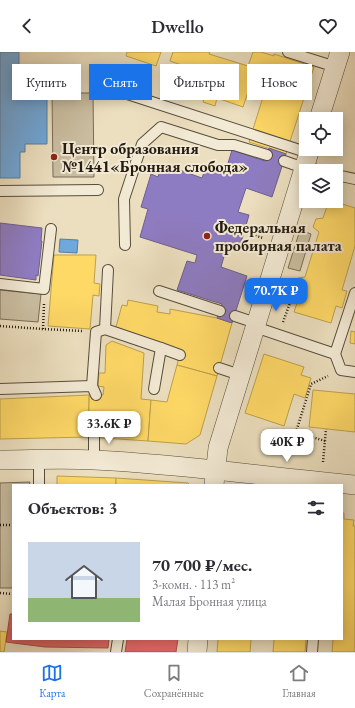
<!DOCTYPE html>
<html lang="ru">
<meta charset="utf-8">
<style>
:root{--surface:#fff;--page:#f2f2f3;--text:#2b2b33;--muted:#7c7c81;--line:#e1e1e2;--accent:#1a73e8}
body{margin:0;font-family:"EB Garamond",serif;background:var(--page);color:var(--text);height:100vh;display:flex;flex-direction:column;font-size:15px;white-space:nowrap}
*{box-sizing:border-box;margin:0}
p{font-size:13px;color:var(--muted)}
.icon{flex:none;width:22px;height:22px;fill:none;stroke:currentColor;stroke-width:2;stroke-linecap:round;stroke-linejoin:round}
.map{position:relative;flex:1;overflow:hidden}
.details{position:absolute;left:12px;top:432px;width:331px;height:156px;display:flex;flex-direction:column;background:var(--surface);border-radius:0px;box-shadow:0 2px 10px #0003}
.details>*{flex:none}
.top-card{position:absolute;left:12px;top:12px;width:331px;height:36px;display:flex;gap:8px}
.tools{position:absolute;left:299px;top:60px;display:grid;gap:8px}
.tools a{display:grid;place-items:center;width:44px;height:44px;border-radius:0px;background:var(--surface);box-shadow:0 2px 10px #0003;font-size:20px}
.price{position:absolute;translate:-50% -34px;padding:0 9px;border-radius:8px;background:#fff;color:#222;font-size:13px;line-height:26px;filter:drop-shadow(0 1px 2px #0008)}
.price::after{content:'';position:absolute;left:50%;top:24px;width:12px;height:9px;margin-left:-6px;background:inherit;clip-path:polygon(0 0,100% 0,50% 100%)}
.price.current{background:var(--accent);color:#fff}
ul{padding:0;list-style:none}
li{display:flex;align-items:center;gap:12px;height:100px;padding:0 16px}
li span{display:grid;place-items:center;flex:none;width:112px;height:80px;border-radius:0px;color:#555}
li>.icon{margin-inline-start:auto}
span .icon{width:48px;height:48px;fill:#fffc;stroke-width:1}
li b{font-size:17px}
h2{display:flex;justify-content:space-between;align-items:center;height:48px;padding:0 16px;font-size:17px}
.pill{padding:0 14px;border-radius:0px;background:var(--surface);box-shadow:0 2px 10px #0003;font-size:14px;line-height:36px}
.pill.current{background:var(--accent);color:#fff}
header{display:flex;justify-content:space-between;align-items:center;height:52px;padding:0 16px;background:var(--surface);font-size:18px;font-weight:600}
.dock{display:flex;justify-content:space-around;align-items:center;height:56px;border-top:1px solid var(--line);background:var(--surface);font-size:11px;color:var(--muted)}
.dock a{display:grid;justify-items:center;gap:2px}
.dock .current{color:var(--accent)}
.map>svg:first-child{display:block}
.green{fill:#cabea1;stroke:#776d59}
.homes{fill:#ffd966;stroke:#bda04c}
.shops{fill:#e06666;stroke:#a8504c}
.offices{fill:#8e7cc3;stroke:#6e5f8e}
.schools{fill:#6fa8dc;stroke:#587e9f}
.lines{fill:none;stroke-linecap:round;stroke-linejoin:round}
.lane-casing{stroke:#564d3c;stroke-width:12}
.street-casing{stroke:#564d3c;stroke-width:20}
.path{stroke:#241c11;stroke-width:2.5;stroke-dasharray:1 2;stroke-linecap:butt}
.lane{stroke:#f3ead5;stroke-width:10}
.street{stroke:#f3ead5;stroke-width:19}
.poi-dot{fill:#8f2418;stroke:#f3ead5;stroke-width:1.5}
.labels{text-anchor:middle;stroke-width:4;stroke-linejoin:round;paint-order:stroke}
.poi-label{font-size:16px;font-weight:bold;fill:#241c11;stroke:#f3ead5;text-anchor:start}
</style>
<header><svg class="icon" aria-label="back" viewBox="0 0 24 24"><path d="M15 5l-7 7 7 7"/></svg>Dwello<svg class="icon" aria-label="heart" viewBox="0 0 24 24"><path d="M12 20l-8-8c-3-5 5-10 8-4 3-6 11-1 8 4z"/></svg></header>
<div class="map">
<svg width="355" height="600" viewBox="0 0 355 600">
<rect width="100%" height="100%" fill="#ecdfbf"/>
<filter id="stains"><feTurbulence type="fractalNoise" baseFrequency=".005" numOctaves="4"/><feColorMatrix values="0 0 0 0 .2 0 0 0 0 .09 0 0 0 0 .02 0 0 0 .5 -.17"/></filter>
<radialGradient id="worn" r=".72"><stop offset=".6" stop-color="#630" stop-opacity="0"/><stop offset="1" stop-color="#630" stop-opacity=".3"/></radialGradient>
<g class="green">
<path d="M52,41H93L94,125H53Z"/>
<path d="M300,178L311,182L300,219L288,216Z"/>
<path d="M0,238L41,242L38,270L0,267Z"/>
<path d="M30,430L29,433H13V536H0V431Z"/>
</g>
<g class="homes">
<path d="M127,0H161L156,14L126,4Z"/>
<path d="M173,0H210L209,2L248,14L253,0H261L274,4V2L314,15L286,102L249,90L264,42L249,37L243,55L217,46L215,54L203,50L205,43L184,36L190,16L170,9Z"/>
<path d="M329,149H333L355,156V194L342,238L347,239L342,256L336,254L331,271L294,260L301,239L295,233L298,226L305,225L319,180L313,175L316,167L323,166Z"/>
<path d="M54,203H96L94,231L100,232L99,244L93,243L90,277L48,274Z"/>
<path d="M128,248L158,254L157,260L170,262V257L217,266L232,271L217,324L177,313L181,298L116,275L122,253L127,254Z"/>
<path d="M351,279L355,280V292L350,291Z"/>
<path d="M112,289L144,301L141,347L151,348L148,389L88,385L89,343H103L104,335L98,334L99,321H105L106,293Z"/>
<path d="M264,302L304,315L301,323L311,326L305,346L294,342L284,374L245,361Z"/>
<path d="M177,313L217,324L200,383L186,392L148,389L151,348L167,350Z"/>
<path d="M313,338L355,342V380L309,375Z"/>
<path d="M89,343L88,385L0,387V347Z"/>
<path d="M57,424L116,426V433H57Z"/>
<path d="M116,426L188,431L190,433H116Z"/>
<path d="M342,461H344V467L354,468L353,474H355V600H332L333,587H342Z"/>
<path d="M0,579L7,580L4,600H0Z"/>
<path d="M218,587H251L250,600H217Z"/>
<path d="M274,587H306L305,600H273Z"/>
</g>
<g class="shops">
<path d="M10,562H13V587H109L108,596L45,595L6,590Z"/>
<path d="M127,587H178L176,600H125Z"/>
</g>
<g class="offices">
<path d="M269,96L286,102L272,145L246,136L238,160L249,163L243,184L238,198L227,194L221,215L247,224L232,271L217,266L222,252L177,238L187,209L195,211L197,203L140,185L148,157L141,155L151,122L158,125L162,112L202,126L206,115L225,121L232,98L265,109Z"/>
<path d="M0,171L42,176L41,189H42L38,224L36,223V228L0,223Z"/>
</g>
<g class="schools">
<path d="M0,0H19V25L23,24L24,35L47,34V92H25V100H20V126H0Z"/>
<path d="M60,187L78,188L77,201L59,200Z"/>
</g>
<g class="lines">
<g class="lane-casing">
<g id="lane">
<path d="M288,0L336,15"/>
<path d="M118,39L309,101"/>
<path d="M284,109L304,116"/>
<path d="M305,114L319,119"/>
<path d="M336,123L355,127"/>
<path d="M0,139L98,138"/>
<path d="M125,193L124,147L142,92L161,75L218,93H234L267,103"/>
<path d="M0,232L44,237L51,177"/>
<path d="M159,239L220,259"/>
<path d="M235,264L256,271"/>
<path d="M255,275L335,302L341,318L355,320"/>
<path d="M105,277L108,218"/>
<path d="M335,302L355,241"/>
<path d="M219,316L240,323"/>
<path d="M92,334L96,280L105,277L161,296"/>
<path d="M0,337L92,334L96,343"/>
<path d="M154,337L161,296L180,303"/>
<path d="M94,408V385"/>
<path d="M39,433V407"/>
<path d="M116,600L118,587"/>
<path d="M312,600L313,587"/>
</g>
</g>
<g class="street-casing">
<g id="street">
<path d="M319,67L340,0"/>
<path d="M0,408C31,408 63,406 94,408C182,412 268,425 355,433"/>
<path d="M214,433L218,396L310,97"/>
<path d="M197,600L198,587"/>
</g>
</g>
<g class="path">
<path d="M313,152L320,155L322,149"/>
<path d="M244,180L263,186"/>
<path d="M44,252L43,277L83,279"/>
<path d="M283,270L290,251L284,249"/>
<path d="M0,274L43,277"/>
<path d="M325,389L296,380L311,332L328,324"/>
<path d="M323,410L326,377"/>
<path d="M0,473H13"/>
<path d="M0,541L13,542"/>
</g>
<use href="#lane" class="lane"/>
<use href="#street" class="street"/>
</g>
<g class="poi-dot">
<circle cx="54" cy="105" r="4"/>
<circle cx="207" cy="184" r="4"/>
</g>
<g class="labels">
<g class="poi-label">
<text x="62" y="102">Центр образования<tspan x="62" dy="18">№1441«Бронная слобода»</tspan></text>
<text x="215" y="181">Федеральная<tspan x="215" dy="18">пробирная палата</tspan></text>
</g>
</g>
<rect width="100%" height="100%" filter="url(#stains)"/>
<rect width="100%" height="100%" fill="url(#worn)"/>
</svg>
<div class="tools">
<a><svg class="icon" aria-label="locate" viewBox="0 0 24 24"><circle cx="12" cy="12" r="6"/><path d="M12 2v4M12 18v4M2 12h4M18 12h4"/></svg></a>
<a><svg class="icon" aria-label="layers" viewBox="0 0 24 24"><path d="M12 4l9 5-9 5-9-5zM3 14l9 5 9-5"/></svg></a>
</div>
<b class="price current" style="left:276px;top:260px">70.7K ₽</b>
<b class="price" style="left:109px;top:393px">33.6K ₽</b>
<b class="price" style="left:287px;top:411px">40K ₽</b>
<div class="top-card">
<a class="pill">Купить</a>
<a class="pill current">Снять</a>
<a class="pill">Фильтры</a>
<a class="pill">Новое</a>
</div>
<section class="details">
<h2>Объектов: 3<svg class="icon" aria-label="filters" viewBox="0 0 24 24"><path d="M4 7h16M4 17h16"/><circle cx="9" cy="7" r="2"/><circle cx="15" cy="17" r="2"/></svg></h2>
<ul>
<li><span style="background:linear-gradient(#c9d6e8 70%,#8fb573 0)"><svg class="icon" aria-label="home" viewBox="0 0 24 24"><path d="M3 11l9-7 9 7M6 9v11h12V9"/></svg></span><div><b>70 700 ₽/мес.</b><p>3-комн. · 113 m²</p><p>Малая Бронная улица</p></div></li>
</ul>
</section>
</div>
<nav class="dock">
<a class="current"><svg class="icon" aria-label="map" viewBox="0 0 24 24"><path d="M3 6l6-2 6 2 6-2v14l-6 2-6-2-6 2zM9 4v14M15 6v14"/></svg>Карта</a>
<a><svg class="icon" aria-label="saved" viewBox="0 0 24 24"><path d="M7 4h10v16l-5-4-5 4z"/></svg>Сохранённые</a>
<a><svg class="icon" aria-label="home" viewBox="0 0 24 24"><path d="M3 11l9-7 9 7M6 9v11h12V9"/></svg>Главная</a>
</nav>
